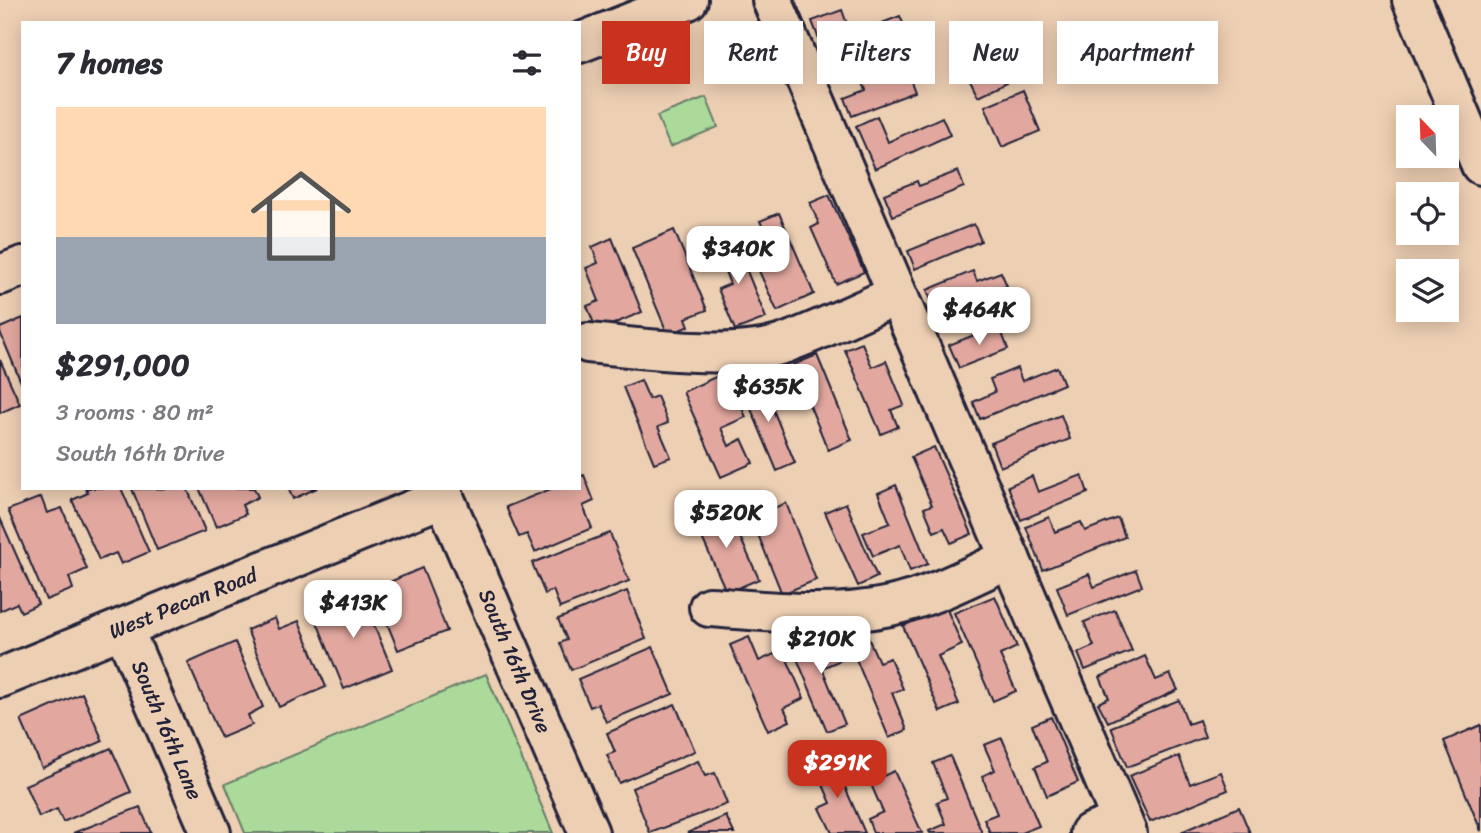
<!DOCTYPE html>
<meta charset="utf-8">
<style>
:root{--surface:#fff;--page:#f2f2f3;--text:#2b2b33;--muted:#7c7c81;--accent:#c8321e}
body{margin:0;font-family:Sriracha,sans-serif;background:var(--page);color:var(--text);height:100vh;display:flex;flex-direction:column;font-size:26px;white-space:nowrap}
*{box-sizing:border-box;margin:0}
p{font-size:23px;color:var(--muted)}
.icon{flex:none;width:38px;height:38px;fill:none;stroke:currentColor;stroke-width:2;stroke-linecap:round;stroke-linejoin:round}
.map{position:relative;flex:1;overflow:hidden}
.panel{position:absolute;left:21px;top:21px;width:560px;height:469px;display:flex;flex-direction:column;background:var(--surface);border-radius:0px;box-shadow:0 4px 18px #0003}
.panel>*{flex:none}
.banner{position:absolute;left:602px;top:21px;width:665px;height:63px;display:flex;gap:14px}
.needle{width:46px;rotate:337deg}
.fabs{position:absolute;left:1396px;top:105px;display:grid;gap:14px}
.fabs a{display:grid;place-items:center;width:63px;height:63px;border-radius:0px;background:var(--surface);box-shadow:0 4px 18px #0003;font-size:35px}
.price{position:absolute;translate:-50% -60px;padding:0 16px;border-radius:14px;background:#fff;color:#222;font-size:23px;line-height:46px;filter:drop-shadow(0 2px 4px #0008)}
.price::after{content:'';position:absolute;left:50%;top:42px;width:21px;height:16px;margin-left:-10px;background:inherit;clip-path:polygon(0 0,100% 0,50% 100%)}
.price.on{background:var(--accent);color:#fff}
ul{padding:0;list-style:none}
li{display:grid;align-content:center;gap:14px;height:371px;padding:0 35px}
li span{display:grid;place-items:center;height:217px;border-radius:0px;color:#555}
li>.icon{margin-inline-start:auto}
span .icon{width:126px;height:126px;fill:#fffc;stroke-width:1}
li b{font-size:30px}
h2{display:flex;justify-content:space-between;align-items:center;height:84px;padding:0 35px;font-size:30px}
.tag{padding:0 24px;border-radius:0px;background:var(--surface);box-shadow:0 4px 18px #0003;font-size:24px;line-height:63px}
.tag.on{background:var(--accent);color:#fff}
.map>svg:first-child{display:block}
.green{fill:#abda9a;stroke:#667e6a;stroke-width:2}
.building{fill:#e2a89f;stroke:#22223b;stroke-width:2}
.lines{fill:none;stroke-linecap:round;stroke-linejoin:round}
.minor-casing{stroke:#22223b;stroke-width:44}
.minor{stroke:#edcfb3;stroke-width:38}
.labels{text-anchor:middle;stroke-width:5;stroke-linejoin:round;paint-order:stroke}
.street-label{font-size:21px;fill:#22223b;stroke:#edcfb3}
</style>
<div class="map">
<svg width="1481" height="833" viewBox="0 0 1481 833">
<rect width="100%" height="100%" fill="#edcfb3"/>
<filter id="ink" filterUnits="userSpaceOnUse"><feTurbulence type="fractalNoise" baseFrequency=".0143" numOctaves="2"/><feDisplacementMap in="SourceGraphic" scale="14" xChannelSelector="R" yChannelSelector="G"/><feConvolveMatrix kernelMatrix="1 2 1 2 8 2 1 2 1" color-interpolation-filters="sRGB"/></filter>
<g filter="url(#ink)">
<g class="green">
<path d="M706,97L718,127L670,147L657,116Z"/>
<path d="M486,674L553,833H245L225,784Z"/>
</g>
<g class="building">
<path d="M842,10L851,35L900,16L909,37L830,68L812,21Z"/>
<path d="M1011,46L1024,74L978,96L964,68Z"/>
<path d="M887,72L890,80L908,74L915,92L852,116L845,98L866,90L862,81Z"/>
<path d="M1023,90L1040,131L1002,147L985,106Z"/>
<path d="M877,116L888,142L942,117L950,135L875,169L856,126Z"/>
<path d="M958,171L964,187L893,216L884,194L917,181L919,186Z"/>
<path d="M829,195L864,272L836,284L811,228L819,224L810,203Z"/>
<path d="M779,213L814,294L777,311L755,262L775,254L760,221Z"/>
<path d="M974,224L981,241L915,269L908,251Z"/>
<path d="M674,230L707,310L686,318L689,326L668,335L632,248Z"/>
<path d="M732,234L766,318L735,330L718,289L730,284L713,241Z"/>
<path d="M612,238L642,312L597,331L587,306L599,301L586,268L598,263L592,247Z"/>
<path d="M973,271L977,281L1001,272L1007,286L937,315L927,290Z"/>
<path d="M23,318V387L0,332V328Z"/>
<path d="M999,325L1008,349L959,368L949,345Z"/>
<path d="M862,343L872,367L886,361L904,405L891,410L898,427L881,434L845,350Z"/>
<path d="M817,355L852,440L828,450L793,365Z"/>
<path d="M0,360L20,404L0,413Z"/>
<path d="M1057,367L1064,384L980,419L973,402L995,392L990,379L1017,368L1022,381Z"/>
<path d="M726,372L746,417L721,428L729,446L742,439L753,463L721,477L683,392Z"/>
<path d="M760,378L795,463L777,471L741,385Z"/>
<path d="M641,380L649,399L657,396L668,423L658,427L671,457L654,463L623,387Z"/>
<path d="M1061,415L1070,439L1000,467L991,443Z"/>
<path d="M934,447L972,534L951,543L944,528L934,532L924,508L932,505L911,457Z"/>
<path d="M584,475L594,501L583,506L592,528L535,552L527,534L519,537L506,507L553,488H579V477Z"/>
<path d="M1082,475L1088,493L1021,520L1008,486L1032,476L1038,492Z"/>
<path d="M896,485L928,564L910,571L900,545L873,556L863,533L890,523L878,493Z"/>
<path d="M85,488H121L149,552L121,564L116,553L99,560L72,500L88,493Z"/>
<path d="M187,488L205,531L157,550L132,489Z"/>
<path d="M199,488H254L258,497L242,505L246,514L216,527Z"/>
<path d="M288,488H317L293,499Z"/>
<path d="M41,497L47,513L62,508L87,569L69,577L73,589L46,600L8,510Z"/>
<path d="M786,503L816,580L782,594L751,517Z"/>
<path d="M846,503L877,577L858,586L825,512Z"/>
<path d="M726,506L759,579L727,593L694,520Z"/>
<path d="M1049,517L1055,532L1081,522L1085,531L1118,518L1125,537L1043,570L1026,527Z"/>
<path d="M0,518L38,604L21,612L17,603L0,611Z"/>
<path d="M610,533L629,581L560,608L553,590L545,594L532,563Z"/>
<path d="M422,568L447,631L398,650L373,589Z"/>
<path d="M1136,570L1142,586L1068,615L1057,587L1089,574L1094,587Z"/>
<path d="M359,589L392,669L344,689L315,617L333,610L330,601Z"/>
<path d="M627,591L646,639L571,670L560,643L567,640L558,619Z"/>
<path d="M995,596L1017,647L1000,655L1016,691L993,701L954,613Z"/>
<path d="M946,607L962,645L938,656L959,704L940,712L903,626Z"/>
<path d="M1115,610L1132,651L1085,670L1078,653L1094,646L1084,622Z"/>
<path d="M275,618L279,629L299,621L326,687L279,707L247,630Z"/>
<path d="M833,633L843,659L822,668L845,724L827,731L793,649Z"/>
<path d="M866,633L879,662L890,658L903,689L892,693L907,730L889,738L848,640Z"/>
<path d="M749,637L759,661L783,650L804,698L784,708L790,721L768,731L730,645Z"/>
<path d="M235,642L263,707L248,715L252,725L221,738L188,663Z"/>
<path d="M653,647L673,694L606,722L598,704L590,707L578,679Z"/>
<path d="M1145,656L1156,680L1170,674L1178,690L1108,722L1098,703L1109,698L1100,677Z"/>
<path d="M82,693L103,741L42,768L21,720Z"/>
<path d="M1179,700L1188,724L1199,720L1205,737L1127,767L1111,727Z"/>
<path d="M675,704L695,751L619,783L607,755L615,752L607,733Z"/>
<path d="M1051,717L1078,782L1047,796L1035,767L1047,762L1032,725Z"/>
<path d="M1481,725V831L1444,741Z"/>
<path d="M1002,738L1039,826L1021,833H990L984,819L997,814L982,776L995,770L984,745Z"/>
<path d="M111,748L131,792L63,822L57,809L39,817L25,785Z"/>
<path d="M831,755L865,833H832L820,808L831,803L813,762Z"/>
<path d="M950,756L982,833H930L929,831L946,824L937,802L947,798L933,763Z"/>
<path d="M1179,756L1190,784L1221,772L1228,790L1150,822L1129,776Z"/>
<path d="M698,761L705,776L715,773L727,804L650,833L632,788Z"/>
<path d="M894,771L922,833H873L868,819L883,812L870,782Z"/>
<path d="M140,807L151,833H73Z"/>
<path d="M1239,807L1250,833L1181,832Z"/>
<path d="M726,816L734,833H687Z"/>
</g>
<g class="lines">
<g class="minor-casing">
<g id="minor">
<path d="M772,0L1127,833"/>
<path d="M1412,0L1481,165"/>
<path d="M579,43L688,0"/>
<path d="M0,275L23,266"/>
<path d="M588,343C643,348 731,361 783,344C822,330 859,311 897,295"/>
<path d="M440,488L589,833"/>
<path d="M709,607C769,611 830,619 890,606C932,597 971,576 1010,558"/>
<path d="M123,628L211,833"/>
<path d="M0,678L444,497"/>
<path d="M1090,833L1122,821"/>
</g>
</g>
<use href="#minor" class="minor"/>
</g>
</g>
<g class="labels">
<g class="street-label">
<text transform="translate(183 603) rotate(-22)" y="7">West Pecan Road</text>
<text transform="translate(515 661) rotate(67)" y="7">South 16th Drive</text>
<text transform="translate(167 730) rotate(67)" y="7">South 16th Lane</text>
</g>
</g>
</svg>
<div class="fabs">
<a><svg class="needle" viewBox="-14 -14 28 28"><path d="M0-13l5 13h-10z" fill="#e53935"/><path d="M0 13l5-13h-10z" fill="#7c7c81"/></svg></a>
<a><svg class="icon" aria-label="locate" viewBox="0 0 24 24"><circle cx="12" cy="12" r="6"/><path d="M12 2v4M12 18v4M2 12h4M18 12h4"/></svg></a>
<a><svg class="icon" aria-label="layers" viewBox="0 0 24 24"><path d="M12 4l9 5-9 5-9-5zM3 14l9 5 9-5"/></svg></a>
</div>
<b class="price" style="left:738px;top:286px">$340K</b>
<b class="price" style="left:979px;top:347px">$464K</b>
<b class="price" style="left:768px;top:424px">$635K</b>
<b class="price" style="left:726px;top:550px">$520K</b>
<b class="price" style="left:353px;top:640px">$413K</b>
<b class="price" style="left:821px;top:676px">$210K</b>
<b class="price on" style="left:837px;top:800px">$291K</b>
<div class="banner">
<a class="tag on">Buy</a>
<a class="tag">Rent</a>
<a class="tag">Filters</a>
<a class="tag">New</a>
<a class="tag">Apartment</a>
</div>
<section class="panel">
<h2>7 homes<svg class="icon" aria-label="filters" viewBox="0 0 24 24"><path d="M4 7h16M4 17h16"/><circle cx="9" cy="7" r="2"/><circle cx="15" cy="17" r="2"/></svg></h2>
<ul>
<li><span style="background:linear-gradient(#ffd9b3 60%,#9aa5b1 0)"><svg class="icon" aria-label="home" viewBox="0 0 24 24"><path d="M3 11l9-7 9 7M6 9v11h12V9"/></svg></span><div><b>$291,000</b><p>3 rooms · 80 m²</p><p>South 16th Drive</p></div></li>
</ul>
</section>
</div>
